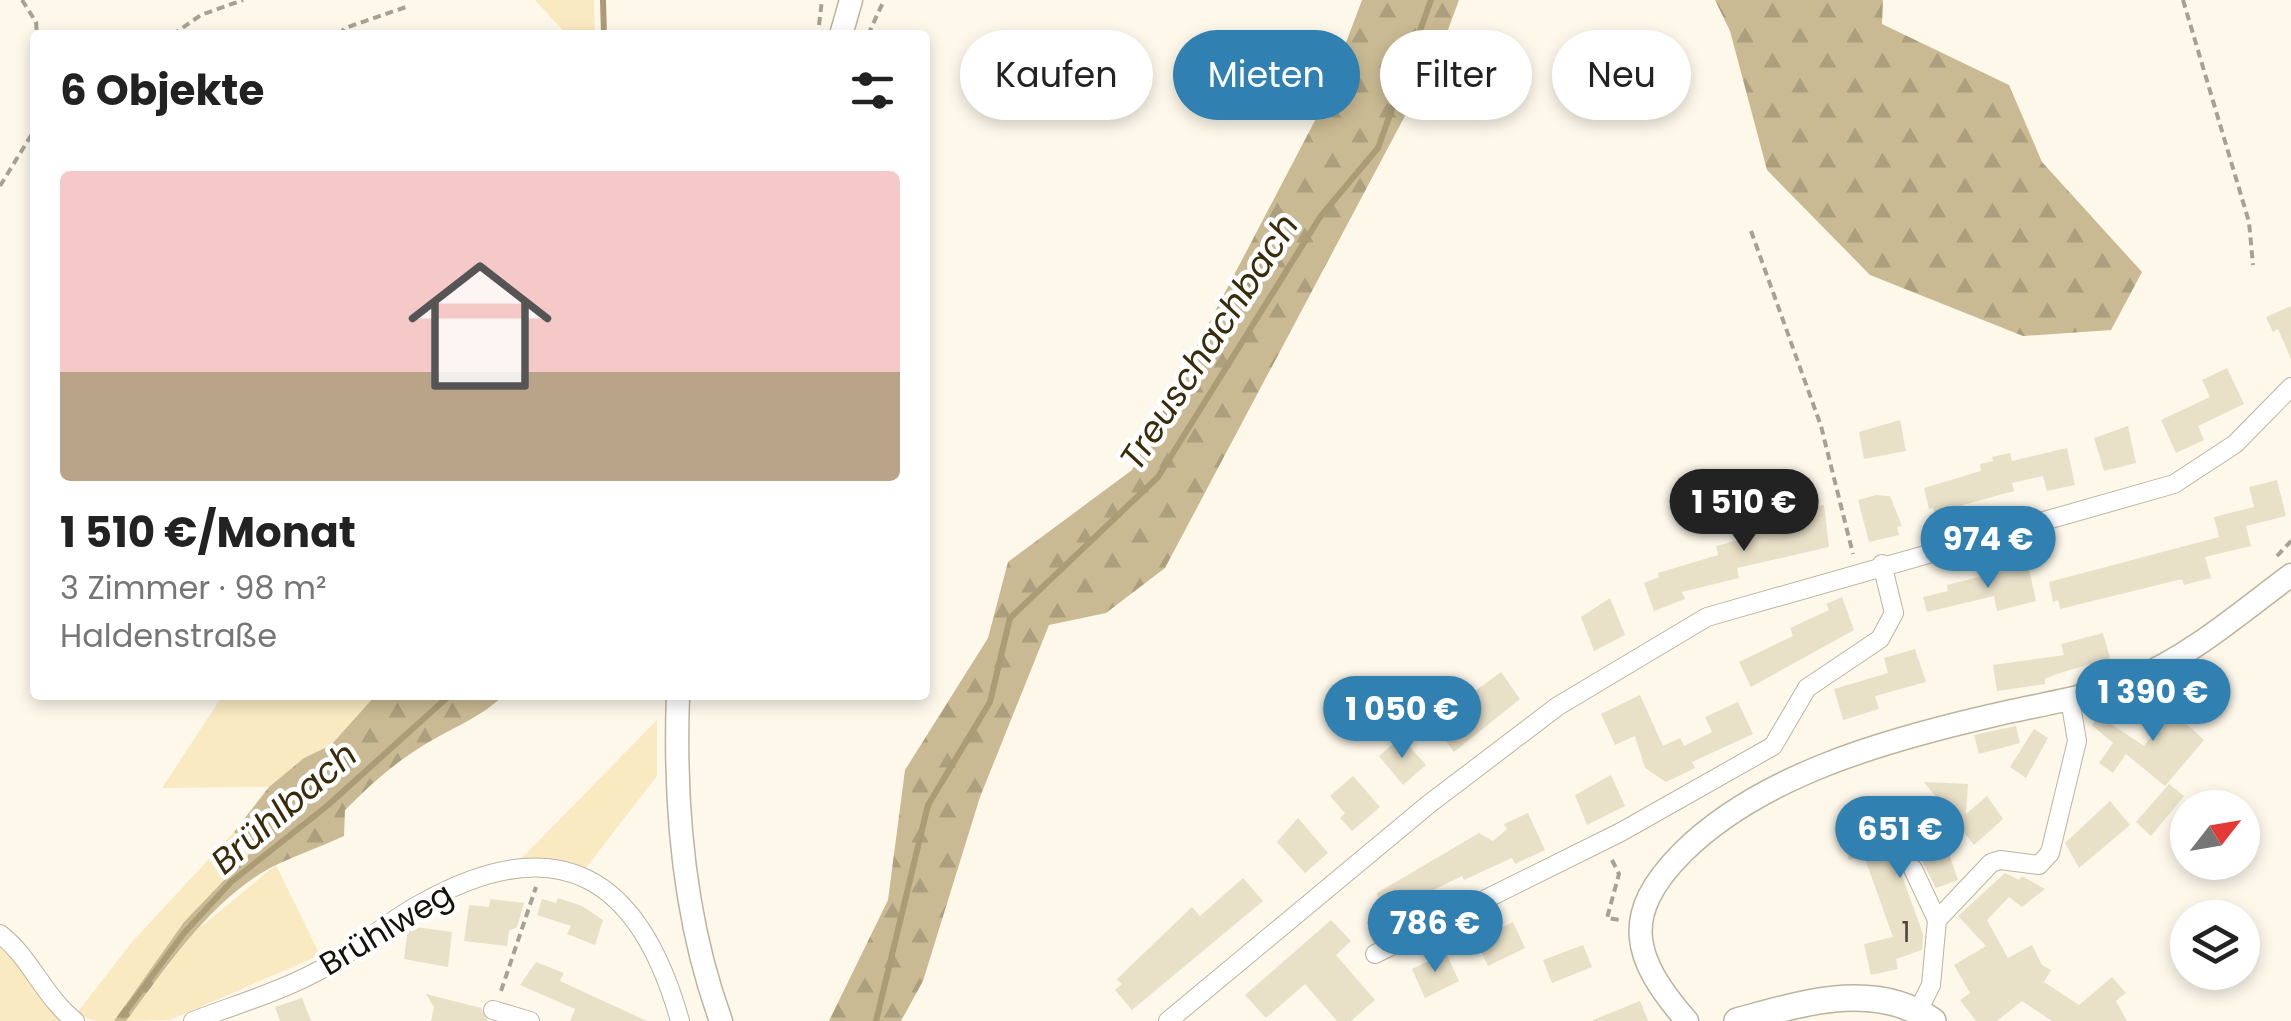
<!DOCTYPE html>
<html lang="de">
<meta charset="utf-8">
<style>
:root{--surface:#fff;--page:#f6f6f6;--text:#222;--muted:#767676;--accent:#3180b2}
body{margin:0;font-family:Poppins,sans-serif;background:var(--page);color:var(--text);height:100vh;display:flex;flex-direction:column;font-size:38px;white-space:nowrap}
*{box-sizing:border-box;margin:0}
p{font-size:32px;color:var(--muted)}
.icon{flex:none;width:55px;height:55px;fill:none;stroke:currentColor;stroke-width:2;stroke-linecap:round;stroke-linejoin:round}
.map{position:relative;flex:1;overflow:hidden}
.panel{position:absolute;left:30px;top:30px;width:900px;height:670px;display:flex;flex-direction:column;background:var(--surface);border-radius:10px;box-shadow:0 5px 15px #0003}
.panel>*{flex:none}
.guide{position:absolute;left:960px;top:30px;width:950px;height:90px;display:flex;gap:20px}
.needle{width:65px;rotate:59deg}
.controls{position:absolute;left:2170px;top:790px;display:grid;gap:20px}
.controls a{display:grid;place-items:center;width:90px;height:90px;border-radius:50%;background:var(--surface);box-shadow:0 5px 15px #0003;font-size:50px}
.price{position:absolute;translate:-50% -85px;padding:0 22px;border-radius:35px;background:var(--accent);color:#fff;font-size:32px;line-height:65px;filter:drop-shadow(0 2px 5px #0008)}
.price::after{content:'';position:absolute;left:50%;top:60px;width:30px;height:22px;margin-left:-15px;background:inherit;clip-path:polygon(0 0,100% 0,50% 100%)}
.price.active{background:#222;color:#fff}
ul{padding:0;list-style:none}
li{display:grid;align-content:center;gap:20px;height:530px;padding:0 30px}
li span{display:grid;place-items:center;height:310px;border-radius:10px;color:#555}
li>.icon{margin-inline-start:auto}
span .icon{width:180px;height:180px;fill:#fffc;stroke-width:1}
li b{font-size:42px}
h2{display:flex;justify-content:space-between;align-items:center;height:120px;padding:0 30px;font-size:42px}
.pill{padding:0 35px;border-radius:45px;background:var(--surface);box-shadow:0 5px 15px #0003;font-size:35px;line-height:90px}
.pill.active{background:var(--accent);color:#fff}
.map>svg:first-child{display:block}
.green{fill:#f9eac2}
.forest{fill:url(#forest-firs)}
.lines{fill:none;stroke-linecap:round;stroke-linejoin:round}
.stream{stroke:#ab9c76;stroke-width:6}
.building{fill:#e9e0c8}
.minor-casing{stroke:#bcb49d;stroke-width:20}
.tertiary-casing{stroke:#bcb49d;stroke-width:25}
.secondary-casing{stroke:#bcb49d;stroke-width:28}
.path{stroke:#a5a195;stroke-width:4;stroke-dasharray:8 5;stroke-linecap:butt}
.minor{stroke:#fff;stroke-width:18}
.tertiary{stroke:#fff;stroke-width:22}
.secondary{stroke:#fff;stroke-width:25}
.labels{text-anchor:middle;stroke-width:9;stroke-linejoin:round;paint-order:stroke}
.number-label{font-size:28px;fill:#4a463a}
.street-label{font-size:32px;fill:#15120a;stroke:#fff}
.water-label{font-size:35px;font-style:italic;fill:#382c0b;stroke:#fff}
</style>
<div class="map">
<svg width="2291" height="1021" viewBox="0 0 2291 1021">
<defs>
<pattern id="forest-firs" width="22" height="20" patternUnits="userSpaceOnUse" patternTransform="scale(2.5)"><rect width="22" height="20" fill="#c9ba93"/><path d="M5 1l3.5 6h-7zM16 11l3.5 6h-7z" fill="#ac9f7d"/></pattern>
</defs>
<rect width="100%" height="100%" fill="#fdf8ea"/>
<g class="green">
<path d="M535,0H594L595,35H567Z"/>
<path d="M223,695H377L331,745L304,758L269,787L162,788Z"/>
<path d="M657,720V776L585,869L522,858Z"/>
<path d="M234,832L255,848L184,922L114,1021H95L76,1014L133,941Z"/>
<path d="M276,865L320,955L170,1020L126,1021L193,933Z"/>
<path d="M0,944L8,949L65,1021H0Z"/>
</g>
<g class="forest">
<path d="M1362,0H1459L1442,46L1165,568L1106,613L1049,625L980,797L923,981L901,1021H829L888,900L905,770L988,638L1008,562L1132,470L1321,109Z"/>
<path d="M1715,0H1883L1882,24L2009,85L2042,162L2142,272L2111,330L2023,336L1870,275L1767,170L1730,31Z"/>
<path d="M376,695H504C479,719 453,727 424,745C394,763 369,786 345,810L344,836C322,846 300,854 278,864C213,895 168,966 126,1021H114L184,922L254,849L234,832L269,787L304,758L331,745Z"/>
</g>
<g class="lines">
<g class="stream">
<path d="M603,0L604,35"/>
<path d="M123,1015L184,933L231,882L327,806L450,695"/>
<path d="M876,1021L928,805L990,702L1010,618L1158,477L1320,217L1378,148L1431,0"/>
</g>
</g>
<g class="building">
<path d="M2291,306V359L2278,329L2273,332L2266,317Z"/>
<path d="M2227,368L2244,404L2198,426L2204,440L2176,453L2161,420L2210,397L2202,380Z"/>
<path d="M1900,420L1906,451L1864,459L1859,432Z"/>
<path d="M2128,426L2136,463L2104,471L2094,438Z"/>
<path d="M2067,448L2075,485L2047,491L2043,476L2012,483L2014,491L1963,505L1965,516L1937,523L1933,508L1929,509L1924,488L1981,471L1980,464L1993,461L1992,457L2010,453L2012,461Z"/>
<path d="M2277,480L2286,516L2246,526L2251,546L2205,557L2211,578L2184,585L2182,579L2060,609L2058,600L2053,602L2049,582L2219,537L2214,517L2254,507L2249,487Z"/>
<path d="M1876,495L1890,496L1902,526L1897,527L1899,535L1869,542L1858,500Z"/>
<path d="M1824,505L1829,547L1737,568L1739,578L1682,592L1685,599L1654,611L1644,583L1659,577L1658,573L1718,555L1716,546L1751,537L1749,528L1759,526L1758,519L1770,516L1773,510L1780,515Z"/>
<path d="M2028,565L2036,601L1997,611L1994,596L1927,612L1923,597L1948,591L1947,585Z"/>
<path d="M1842,597L1854,630L1751,687L1739,662L1793,636L1790,628L1829,610L1826,604Z"/>
<path d="M1610,598L1625,635L1594,651L1581,617Z"/>
<path d="M2103,633L2110,658L2057,674L2045,679V684L1997,691L1993,665L2064,655L2061,644Z"/>
<path d="M1915,649L1926,682L1875,696L1879,709L1843,720L1834,689L1888,673L1884,658Z"/>
<path d="M1501,672L1520,699L1454,752L1433,722Z"/>
<path d="M1640,695L1663,746L1680,738L1684,746L1712,732L1705,717L1738,702L1753,734L1692,762L1695,768L1666,782L1645,768L1635,736L1615,745L1601,714Z"/>
<path d="M2171,695L2182,720L2204,740L2165,786L2126,754L2113,773L2099,763L2113,743L2092,725L2099,716L2144,746L2160,726L2151,704Z"/>
<path d="M2016,726L2020,743L1979,754L1974,735Z"/>
<path d="M2034,729L2048,738L2026,778L2010,767Z"/>
<path d="M1401,737L1426,765L1403,785L1379,756Z"/>
<path d="M1611,775L1625,806L1587,825L1575,795Z"/>
<path d="M1353,776L1380,807L1352,831L1340,818L1345,813L1330,796Z"/>
<path d="M1924,782L1968,784L1966,814L1987,796L2003,819L1974,845Z"/>
<path d="M2169,784L2184,796L2151,836L2136,822Z"/>
<path d="M2110,801L2130,825L2079,868L2065,843Z"/>
<path d="M1528,813L1545,850L1515,864L1512,858L1464,880L1462,876L1415,899L1419,906L1386,922L1377,893L1479,833L1493,841L1507,829L1504,824Z"/>
<path d="M1935,813L1958,880L1936,888L1921,859L1913,857L1903,861L1901,873L1923,934L1922,950L1896,959L1898,969L1871,975L1864,944L1893,937L1864,856L1849,860L1843,837Z"/>
<path d="M1298,818L1328,853L1305,873L1277,842Z"/>
<path d="M2005,873L2019,880L2022,876L2045,889L2022,907L2009,897L1987,920L2008,958L2032,945L2042,965L2051,970L2044,982L2079,1005L2112,977L2126,993L2116,1001L2127,1021H2052L2022,1001L1997,1021H1976L1960,1000L1970,993L1954,965L1986,946L1958,916Z"/>
<path d="M1243,878L1263,901L1132,1010L1115,990L1122,984L1117,979L1192,907L1200,916Z"/>
<path d="M558,898L582,906L603,920L595,945L567,934L571,926L537,915L542,899L556,903Z"/>
<path d="M490,899L524,903L517,927L509,931L507,946L464,941L469,905L489,907Z"/>
<path d="M1331,920L1351,941L1336,955L1375,1000L1351,1021H1337L1305,984L1266,1018L1245,995Z"/>
<path d="M1513,922L1525,948L1488,966L1476,940Z"/>
<path d="M408,926L452,932L448,967L404,959Z"/>
<path d="M1583,945L1592,967L1552,983L1543,960Z"/>
<path d="M1446,953L1459,981L1425,998L1412,969Z"/>
<path d="M536,962L564,973L560,981L647,1021H570L575,1009L520,985Z"/>
<path d="M426,994L481,1008L488,1021H431L434,1007Z"/>
<path d="M302,998L311,1021H280L275,1007Z"/>
<path d="M1640,1001L1648,1021H1593V1020Z"/>
</g>
<g class="lines">
<g class="minor-casing">
<g id="minor">
<path d="M1913,869L1937,920"/>
<path d="M0,934C31,958 44,997 75,1021"/>
<path d="M1375,954L1621,832L1773,746L1807,688L1880,639L1894,613L1882,564"/>
<path d="M493,1010L530,1021"/>
<path d="M1918,1011L1931,985L1937,920L1991,863L2000,860L2039,865L2050,853L2077,741L2070,699"/>
<path d="M193,1021C237,1004 286,990 327,966C360,947 388,921 422,903C560,826 640,878 680,1021"/>
<path d="M1168,1021L1429,804L1558,706L1707,617L2174,484L2235,444L2291,387"/>
</g>
</g>
<g class="tertiary-casing">
<g id="tertiary">
<path d="M841,35L851,0"/>
<path d="M678,695C674,805 683,917 721,1021"/>
<path d="M1687,1021C1632,958 1620,915 1683,852C1760,776 1883,741 1986,717C2034,705 2086,699 2133,680C2191,656 2241,612 2291,575"/>
</g>
</g>
<g class="secondary-casing">
<path id="secondary" d="M1737,1021C1800,1004 1874,979 1933,1021"/>
</g>
<g class="path">
<path d="M22,0L36,22L37,35"/>
<path d="M2183,0L2249,222L2253,265"/>
<path d="M819,25L822,0"/>
<path d="M172,35L201,15L243,0"/>
<path d="M339,35L345,28L406,7"/>
<path d="M868,35L884,0"/>
<path d="M0,186L35,129"/>
<path d="M1751,231L1821,426L1853,554"/>
<path d="M2277,556L2291,541"/>
<path d="M1612,860L1619,874L1607,918L1620,920"/>
<path d="M501,991L536,887"/>
</g>
<use href="#minor" class="minor"/>
<use href="#tertiary" class="tertiary"/>
<use href="#secondary" class="secondary"/>
</g>
<g class="labels">
<g class="number-label">
<text x="1906" y="942">1</text>
</g>
<g class="street-label">
<text transform="translate(386 929) rotate(-31)" y="11">Brühlweg</text>
</g>
<g class="water-label">
<text transform="translate(1209 342) rotate(-57)" y="12">Treuschachbach</text>
<text transform="translate(284 808) rotate(-41)" y="12">Brühlbach</text>
</g>
</g>
</svg>
<div class="controls">
<a><svg class="needle" viewBox="-14 -14 28 28"><path d="M0-13l5 13h-10z" fill="#e53935"/><path d="M0 13l5-13h-10z" fill="#767676"/></svg></a>
<a><svg class="icon" aria-label="layers" viewBox="0 0 24 24"><path d="M12 4l9 5-9 5-9-5zM3 14l9 5 9-5"/></svg></a>
</div>
<b class="price active" style="left:1744px;top:554px">1 510 €</b>
<b class="price" style="left:1988px;top:591px">974 €</b>
<b class="price" style="left:2153px;top:744px">1 390 €</b>
<b class="price" style="left:1402px;top:761px">1 050 €</b>
<b class="price" style="left:1900px;top:881px">651 €</b>
<b class="price" style="left:1435px;top:975px">786 €</b>
<div class="guide">
<a class="pill">Kaufen</a>
<a class="pill active">Mieten</a>
<a class="pill">Filter</a>
<a class="pill">Neu</a>
</div>
<section class="panel">
<h2>6 Objekte<svg class="icon" aria-label="filters" viewBox="0 0 24 24"><path d="M4 7h16M4 17h16"/><circle cx="9" cy="7" r="2"/><circle cx="15" cy="17" r="2"/></svg></h2>
<ul>
<li><span style="background:linear-gradient(#f6c9c9 65%,#b9a48a 0)"><svg class="icon" aria-label="home" viewBox="0 0 24 24"><path d="M3 11l9-7 9 7M6 9v11h12V9"/></svg></span><div><b>1 510 €/Monat</b><p>3 Zimmer · 98 m²</p><p>Haldenstraße</p></div></li>
</ul>
</section>
</div>
